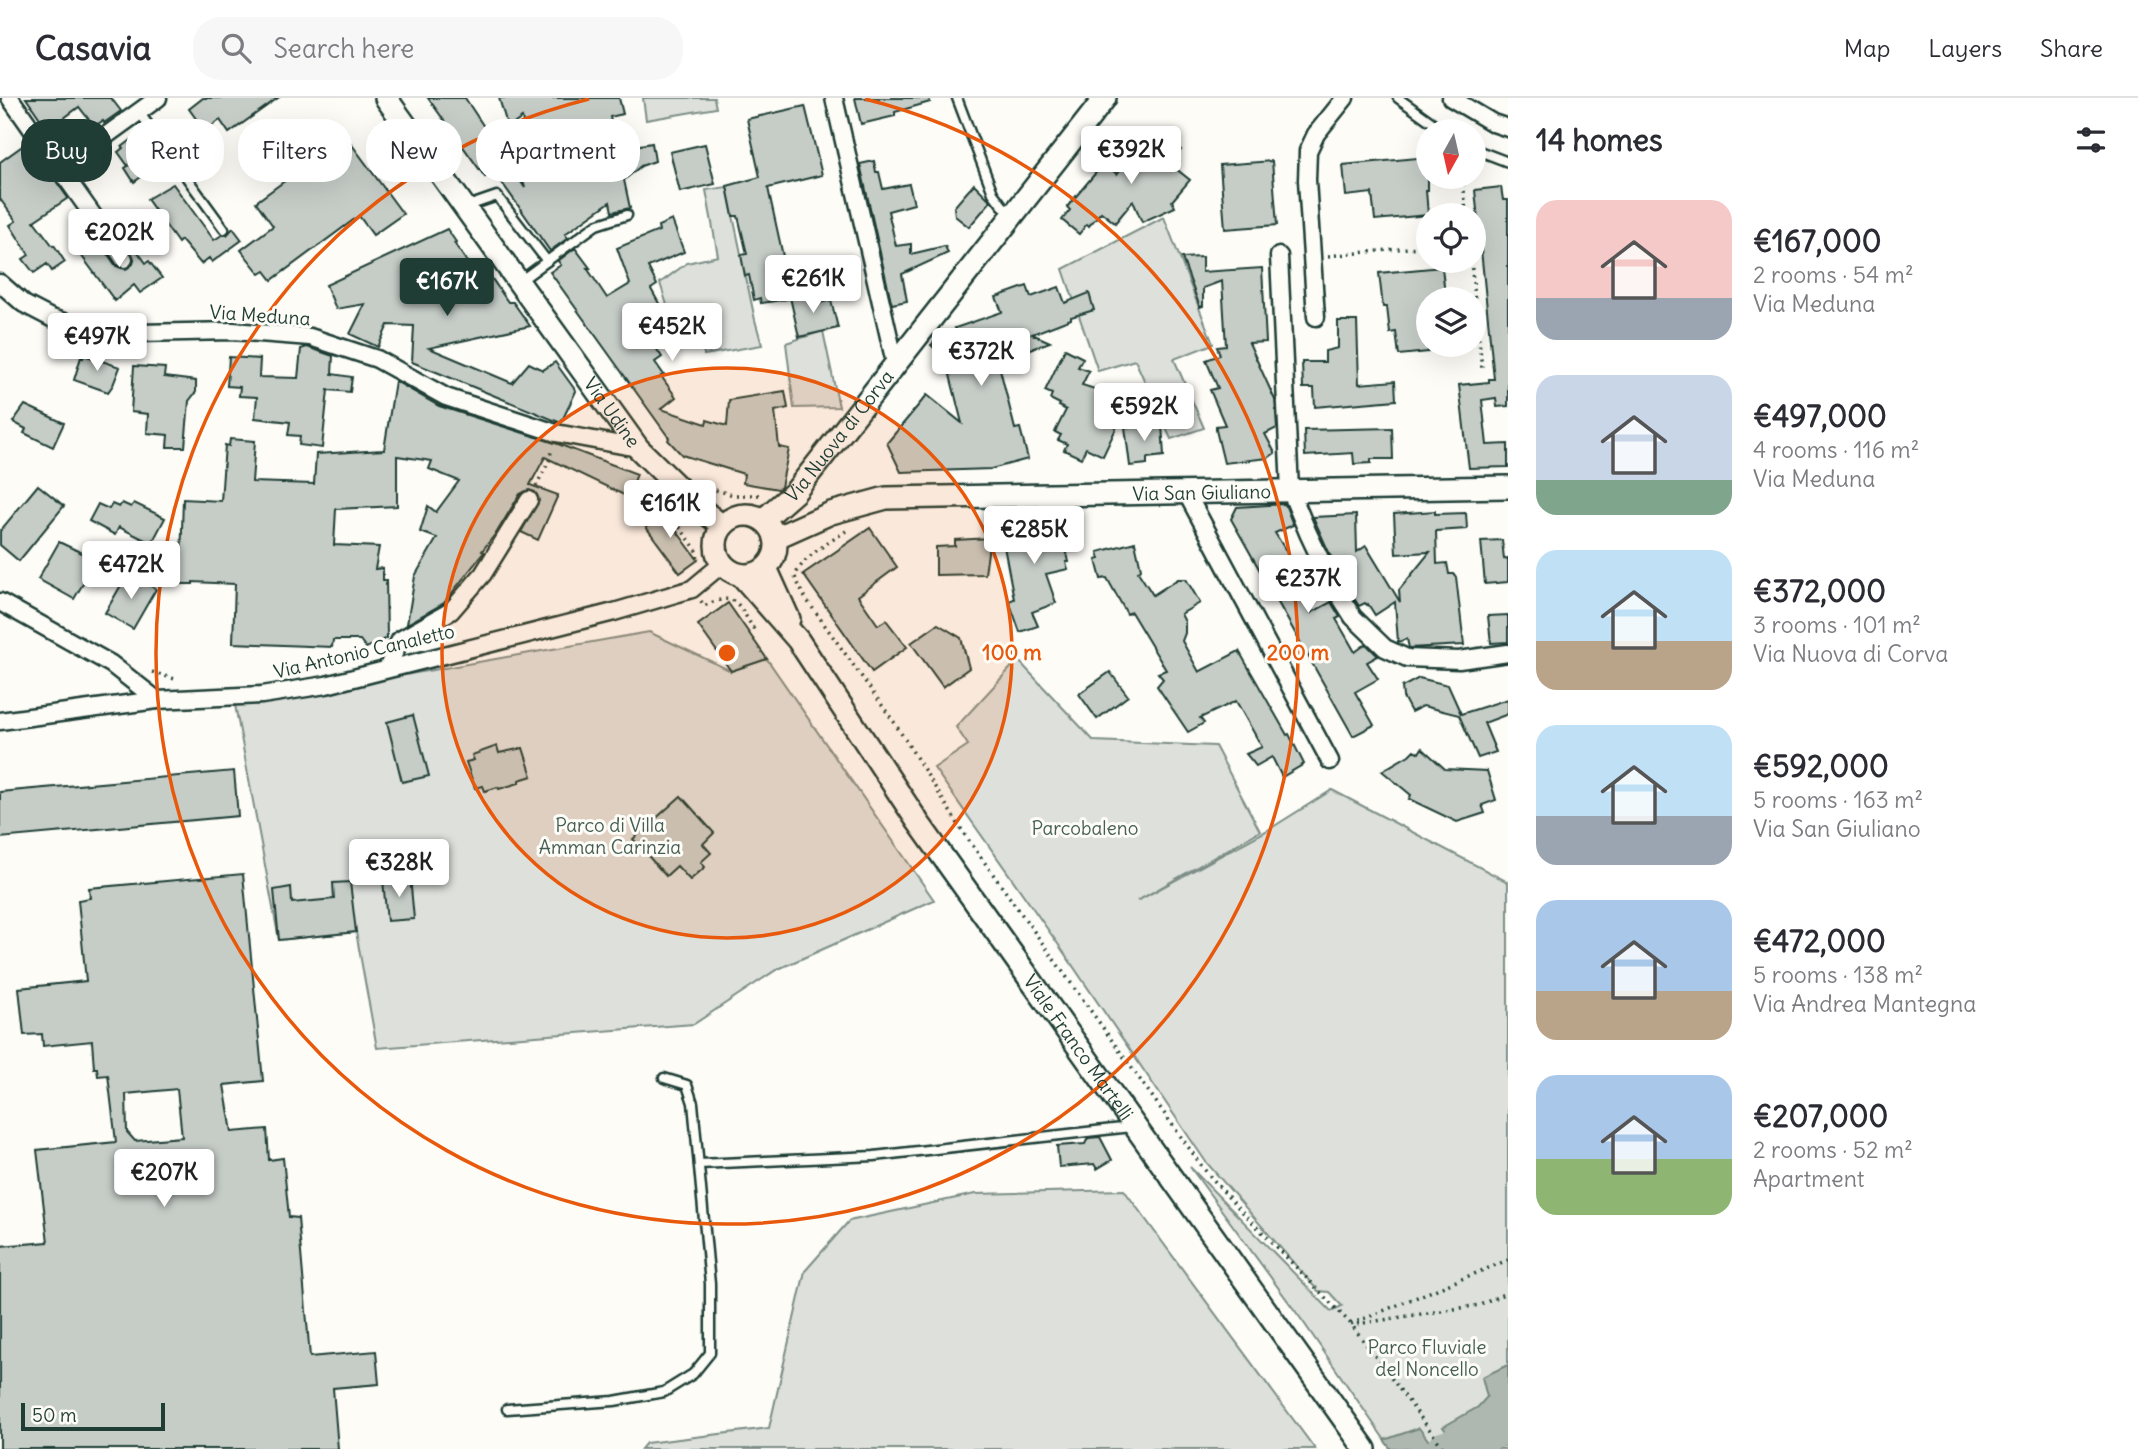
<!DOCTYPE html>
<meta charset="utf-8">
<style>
:root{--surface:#fff;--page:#f7f7f7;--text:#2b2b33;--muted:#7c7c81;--line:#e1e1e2;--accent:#1f3d34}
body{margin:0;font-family:Delius,sans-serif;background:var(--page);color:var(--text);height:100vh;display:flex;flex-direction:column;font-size:26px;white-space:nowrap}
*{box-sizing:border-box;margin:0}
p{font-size:23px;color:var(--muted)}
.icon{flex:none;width:38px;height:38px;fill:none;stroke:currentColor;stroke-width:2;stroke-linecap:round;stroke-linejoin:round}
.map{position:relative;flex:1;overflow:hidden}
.panel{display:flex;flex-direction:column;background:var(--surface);width:630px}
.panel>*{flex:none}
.top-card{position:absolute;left:21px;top:21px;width:665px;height:63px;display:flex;gap:14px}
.needle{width:46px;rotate:188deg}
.buttons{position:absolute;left:1416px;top:21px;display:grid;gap:14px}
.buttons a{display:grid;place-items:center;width:70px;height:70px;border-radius:50%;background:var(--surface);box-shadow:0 7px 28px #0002;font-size:35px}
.scale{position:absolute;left:21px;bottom:18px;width:144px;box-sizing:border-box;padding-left:7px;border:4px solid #1f3d34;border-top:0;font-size:19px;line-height:24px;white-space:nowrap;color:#1f3d34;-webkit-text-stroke:5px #fdfcf7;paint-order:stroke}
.price{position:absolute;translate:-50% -60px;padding:0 16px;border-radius:7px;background:#fff;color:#222;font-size:23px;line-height:46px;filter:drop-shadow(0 2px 4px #0008)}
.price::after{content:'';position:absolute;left:50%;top:42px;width:21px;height:16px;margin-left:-10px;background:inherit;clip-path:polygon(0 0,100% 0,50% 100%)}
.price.current{background:var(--accent);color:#fff}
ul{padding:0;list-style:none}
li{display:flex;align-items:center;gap:21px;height:175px;padding:0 28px}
li span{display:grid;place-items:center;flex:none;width:196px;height:140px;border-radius:21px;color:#555}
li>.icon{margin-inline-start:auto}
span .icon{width:84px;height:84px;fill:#fffc;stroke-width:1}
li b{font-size:30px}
h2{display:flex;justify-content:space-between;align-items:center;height:84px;padding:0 28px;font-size:30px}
.pill{padding:0 24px;border-radius:28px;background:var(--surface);box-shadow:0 7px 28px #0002;font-size:24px;line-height:63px}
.pill.current{background:var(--accent);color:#fff}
header{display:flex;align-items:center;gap:42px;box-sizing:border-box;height:98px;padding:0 35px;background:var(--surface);border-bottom:2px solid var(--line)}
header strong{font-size:33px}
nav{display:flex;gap:38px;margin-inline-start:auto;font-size:24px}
.search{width:490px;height:63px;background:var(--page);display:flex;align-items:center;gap:18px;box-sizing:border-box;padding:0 24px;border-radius:28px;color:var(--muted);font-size:26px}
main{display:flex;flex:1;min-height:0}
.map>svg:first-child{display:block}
.green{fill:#dde0db;stroke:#7e8e88;stroke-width:2}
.water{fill:#aeb8b1;stroke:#75877f;stroke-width:2}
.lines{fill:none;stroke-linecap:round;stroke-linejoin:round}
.river{stroke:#aeb8b1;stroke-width:35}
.building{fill:#c6cdc7;stroke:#1f3d34;stroke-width:2;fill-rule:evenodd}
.service-casing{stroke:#1f3d34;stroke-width:13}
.minor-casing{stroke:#1f3d34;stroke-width:21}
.secondary-casing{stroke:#1f3d34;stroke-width:26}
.path{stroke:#1f3d34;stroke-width:3.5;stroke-dasharray:2 5;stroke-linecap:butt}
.service{stroke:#fdfcf7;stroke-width:8}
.minor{stroke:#fdfcf7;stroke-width:16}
.secondary{stroke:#fdfcf7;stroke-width:21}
.ring{fill:none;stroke:#e8590c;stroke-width:3.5}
.labels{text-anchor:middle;stroke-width:6;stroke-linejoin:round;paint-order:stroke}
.street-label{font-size:19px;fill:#1f3d34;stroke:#fdfcf7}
.park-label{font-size:19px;fill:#455e55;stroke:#fdfcf7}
.centre{fill:#e8590c;stroke:#fdfcf7;stroke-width:3.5}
.ring-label{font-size:21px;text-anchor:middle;font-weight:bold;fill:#e8590c;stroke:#fdfcf7;stroke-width:6;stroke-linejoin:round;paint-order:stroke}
</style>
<header>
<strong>Casavia</strong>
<div class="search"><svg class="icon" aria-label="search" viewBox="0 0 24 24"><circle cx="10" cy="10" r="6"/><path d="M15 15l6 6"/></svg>Search here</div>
<nav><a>Map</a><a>Layers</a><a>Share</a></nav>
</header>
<main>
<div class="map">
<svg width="1508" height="1351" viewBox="0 0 1508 1351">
<rect width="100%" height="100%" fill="#fdfcf7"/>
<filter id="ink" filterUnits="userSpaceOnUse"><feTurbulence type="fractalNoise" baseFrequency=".0143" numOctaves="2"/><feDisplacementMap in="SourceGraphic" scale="14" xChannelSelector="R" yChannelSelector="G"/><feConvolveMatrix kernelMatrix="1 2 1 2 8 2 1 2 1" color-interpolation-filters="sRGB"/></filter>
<g filter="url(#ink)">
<g class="green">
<path d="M643,0H714L716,10L646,22Z"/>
<path d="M727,89L755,222L762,247L704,257L700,220L674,229L660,185L687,165L718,158L706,92Z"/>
<path d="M1164,119L1213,246L1174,261L1204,330L1171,341L1135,262L1098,273L1063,171Z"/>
<path d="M823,233L839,309L794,310L786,245Z"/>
<path d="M649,534L731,573L767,561L934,802L776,872L694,926L377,950L356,834L279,842L235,607Z"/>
<path d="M1018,562L1094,643L1215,648L1260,733L1137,803L1268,732L1332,692L1508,784V1351H1391L1304,1225L1190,1069L1331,1213L1342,1208L1329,1194L1318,1193L1206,1064L1058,846L934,670L968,647L956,629Z"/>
<path d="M1124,1092L1315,1351H641L646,1345L769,1330L805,1173L849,1123L975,1096Z"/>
</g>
<g class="water">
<path d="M1508,1267V1347L1489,1351H1460L1443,1329L1478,1309L1487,1299L1482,1279Z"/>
<path d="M1419,1330L1435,1351H1391L1384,1342Z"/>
</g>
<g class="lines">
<path class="river" d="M1444,1351L1480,1340L1508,1327"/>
</g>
<g class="building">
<path d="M26,0H111L121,13L104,25L103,23L94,28L79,9L48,32Z"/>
<path d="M203,0H278L229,35L220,22L205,33L189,11Z"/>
<path d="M428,0H465L492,41L483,48L498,69L485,79Z"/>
<path d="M499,0H619L623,16L610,19L617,51L652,45L655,63L641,68L624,82L630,110L612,114L610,104L565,136L568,140L550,153L498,79L511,69L525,90L518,64L532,60L522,20L508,30Z"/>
<path d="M855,0H929L930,4L895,14V18L861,26Z"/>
<path d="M805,8L822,77L768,90L783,158L780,159L781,168L788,201L761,205L760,200L754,202L749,177L745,178L741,157L747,156L738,118H733L727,88L760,79L747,21Z"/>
<path d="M1151,34L1157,38L1160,35L1181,52L1170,66L1190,82L1172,103L1175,109L1142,124L1133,103L1115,125L1101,114L1089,128L1087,126L1079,136L1062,122L1070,112L1067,109L1104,65L1117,76Z"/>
<path d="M344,36L403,116L373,137L359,118L272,182L265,173L260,176L241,152L273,128L256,104L308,66L306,64Z"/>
<path d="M138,37L159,66L134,84L125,70L128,68L118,54L123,50L122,49Z"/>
<path d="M28,44L68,100L34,123L53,148L54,147L65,164L52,173L47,166L34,175L23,161L29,157L10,127L16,123L0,101V64Z"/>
<path d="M705,46L715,86L680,94L670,54Z"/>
<path d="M1428,59V92H1426L1428,117L1375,122L1372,95L1346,98L1343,67Z"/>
<path d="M874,63L876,74H879L883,91L909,86L914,106L888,113L896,148L911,146V156L945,148L948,155L902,176L907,203L892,206L891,203L860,66Z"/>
<path d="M1272,63L1277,127L1225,131L1220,67Z"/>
<path d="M173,86L214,142L222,137H227L233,130L242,142L212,164L209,160L201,166L181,142L178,145L147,101Z"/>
<path d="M974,86L991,103L969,129L955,118L954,109Z"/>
<path d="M1501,89L1503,102H1508V308L1497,309L1496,300L1482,302L1487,347L1508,346V369L1469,370L1459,287L1489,284V281H1494L1475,92Z"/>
<path d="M672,122L684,154L648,169L657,187L651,191L667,220L676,216L679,233L652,244L662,259L655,264L664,277L661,278L676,299L661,311L706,326L707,322L727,328L729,302L785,293L788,310L775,313L779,349L789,351L781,389L778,391L743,385L744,376L682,357L668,342L669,340L550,174L561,167L558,163L575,150L590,170H587L607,200L630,186L617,150L659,133L658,128Z"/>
<path d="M447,131L456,144L454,145L472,171L481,165L508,204H513L530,228L429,250L512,285L529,265L543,272L555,264L576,293L561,325L412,264L414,228L388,227L378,249L350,236L365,206L336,211L326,187Z"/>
<path d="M125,136L146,165L149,163L162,180L140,195L134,187L115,203L78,153L97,140L116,168L126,171L133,166L134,161L121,139Z"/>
<path d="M1202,159V174L1262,170L1266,244L1249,245L1275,302L1277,330L1265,336L1275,355L1268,360L1224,365L1216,332V328L1225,327L1210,292L1218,290L1206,262L1220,257L1217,249L1226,248L1222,183L1203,190V208L1200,209L1182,160Z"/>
<path d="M1442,169L1445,197L1441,198V201H1428V254L1399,257L1396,234L1390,235L1387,209H1383L1379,175Z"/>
<path d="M1027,188L1031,199L1059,189L1065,205L1089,195L1094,212L1071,219V221L1032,236L1050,244L998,263L1015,331L1020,330L1028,361L991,371L901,374L887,345L927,297L962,325L946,261L931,247L939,240L956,232L955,230L1002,214L996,199Z"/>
<path d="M812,193L815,206L831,202L838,230L799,239L790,199Z"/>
<path d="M1338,223H1357L1359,286L1395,283L1396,302L1315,309L1314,290H1303L1302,264H1325V253L1338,250Z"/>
<path d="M307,249L333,258L332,276L352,279L350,294L328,292L322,350L299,347L300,338L288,337L290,324L255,320L257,299L239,298L240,289L227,288L229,259L260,261L259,279L298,280L301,251Z"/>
<path d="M1065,251L1083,260L1078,269L1089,273L1082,287L1107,295L1126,287L1130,301L1103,358L1086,350L1081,360L1064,352L1067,346L1058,342L1061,337L1055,334L1066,312L1059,308L1060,306L1050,301L1052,296L1045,293Z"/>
<path d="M84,257L120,269L113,287L108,294L74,282L81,259L83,260Z"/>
<path d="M134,268L165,270L164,279L196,283V294L189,303L185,349H167L168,337L147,335L148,316L131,314Z"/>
<path d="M395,283L439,308L558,346L637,376L628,399L545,359L530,387L558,397L538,442L521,434L539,403L535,394L529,392L520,396L497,434L482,453L484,454L444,505L407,526L415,478L437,440L420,434L428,408L436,414L459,383L429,371L432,363L397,358V408L336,411L334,447L379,449L375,471L383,470V482H386L387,540L366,550L360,542H333L332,549L233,545L235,486L193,484V486H175L176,463H181L183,401L221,403L225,347L229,348L230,341L255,343L252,384L314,386L316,356L384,352Z"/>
<path d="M25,307L64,325L53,349L24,335L26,331L13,324Z"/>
<path d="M1162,326L1164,358L1147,360V366L1130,368L1125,329Z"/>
<path d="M1392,330L1393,361H1371V365L1354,366L1353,355L1305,358L1304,332Z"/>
<path d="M38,387L64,408L19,463L0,447V433Z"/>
<path d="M122,405L131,409L134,405L165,420L153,443H147L119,429L115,437L89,423L98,406L109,411L112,406L119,409Z"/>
<path d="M656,405L698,462L680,475L646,429Z"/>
<path d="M1285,406L1293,427L1275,435L1299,474L1291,479L1311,515L1331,504L1340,519L1336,521L1355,554L1366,546L1378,558L1367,564L1378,581L1355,594L1374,627L1353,638L1231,421L1237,409Z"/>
<path d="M1435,413V416L1466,415L1467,431L1436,433L1437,466L1447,465L1449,476H1454L1456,479L1464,547L1409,550L1407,541L1398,544L1395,504L1375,517L1368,506L1367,507L1365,505L1359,508L1341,481L1313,419L1356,417L1357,454L1366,448L1400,504L1399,492L1430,454L1396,456L1394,416Z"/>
<path d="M1058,415L1069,464H1066L1068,471L1046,476L1056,505L1032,514L1038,528L1020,534L1009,503L1014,501L1003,443L1002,430L1043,427L1041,418Z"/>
<path d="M870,430L897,469L858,498L878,527L886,522L907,549L872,574L803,476Z"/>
<path d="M990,440L985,476L936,477V449L955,448V442Z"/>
<path d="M1502,442L1504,461L1508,460V484L1485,486L1481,443Z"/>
<path d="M59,444L97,462L74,501L38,481Z"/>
<path d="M1135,444L1141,471L1138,474L1153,497L1178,481H1186L1200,505L1181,516L1185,524V535L1182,543L1199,574L1239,553L1287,637L1289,636L1304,666L1282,679L1272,659L1256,668L1246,656L1262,649L1236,603L1200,620L1204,625L1188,634L1157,588L1163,581L1158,575L1166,572L1131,514L1127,516L1107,480L1101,481L1096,462L1100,461L1098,454Z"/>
<path d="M128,475L156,491L133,531L105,515Z"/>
<path d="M728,505L767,561L731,573L698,527Z"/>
<path d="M1508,517V544L1491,545L1488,518Z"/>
<path d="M938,526L961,540L969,570L943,589L911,545Z"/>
<path d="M1110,574L1128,598L1097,621L1079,596Z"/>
<path d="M1419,580L1448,587L1461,616L1508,601V616L1484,625L1496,654L1478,660L1459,617L1423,608L1411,614L1403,599L1402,589Z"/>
<path d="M413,617L429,678L402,684L387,624Z"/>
<path d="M497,648L499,655L523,650L532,678L519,682V685L499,691L498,689L485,693L483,688L475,690L466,664L474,662L472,657Z"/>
<path d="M1422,650L1445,671L1487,673L1496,702L1482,707L1485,715L1457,724L1409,701L1411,697L1382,673L1409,657L1414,652L1419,655Z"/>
<path d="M234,673L238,718L0,740V694Z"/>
<path d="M681,698L714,735L703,746L711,755L701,764L705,769L690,782L677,768L666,778L633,741Z"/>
<path d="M243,776L263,983L224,987L232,1034L267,1031L269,1062L283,1060L289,1119L298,1120L310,1259L376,1253L379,1286L333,1290L338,1351H0V1148L48,1144L37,1052L116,1044L108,977L98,978L97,970H94L92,943L43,948L42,936L24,937L19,890L86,883L78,802L90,800L89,790ZM177,991L182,1039L135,1043L127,1034L126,996Z"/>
<path d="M410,779L414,821L387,823L383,782Z"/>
<path d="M350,784L356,834L279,842L274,792L291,789L292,805L334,801L333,785Z"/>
<path d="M1100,1039L1112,1062L1097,1071L1094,1066L1059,1069L1057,1048L1085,1046L1088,1040Z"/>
</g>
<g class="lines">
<g class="service-casing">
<g id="service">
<path d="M957,0L993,95L1002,107L1013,117"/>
<path d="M1398,0L1444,33"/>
<path d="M139,14L224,131"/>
<path d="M1474,51L1508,64"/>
<path d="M468,108L497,98L547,163"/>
<path d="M520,183L596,127L627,117"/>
<path d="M699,1066L874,1058L1131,1029"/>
<path d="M507,1311L614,1303L664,1294L693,1276L710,1255V1186L693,1005L687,987L664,980"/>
</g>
</g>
<g class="minor-casing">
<g id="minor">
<path d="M10,0L60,71L158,0"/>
<path d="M834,0L895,265"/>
<path d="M1451,0L1493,25L1508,30"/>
<path d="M60,71L124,161"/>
<path d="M1279,158L1290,392L1308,435L1332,486L1353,519L1385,550L1407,560L1459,562L1508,555"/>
<path d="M0,185L24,206L51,220L96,234L138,235L233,233L310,239L377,261L446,299L556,335L638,350"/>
<path d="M1316,219L1307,82L1308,53L1316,36L1345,0"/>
<path d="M1187,396L1330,663"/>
<path d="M0,504L111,566L157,602"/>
<path d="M387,571L400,542L451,513L483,476L529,402"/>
<path d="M0,623L157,602L262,597L326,587L614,514L692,491L722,466"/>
</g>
</g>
<g class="secondary-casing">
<g id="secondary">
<path id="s1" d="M386,0L638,350L693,404L722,428"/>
<circle cx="746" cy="447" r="30"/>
<path id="s2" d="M763,422L795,394L1105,0"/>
<path id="s3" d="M775,440L831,415L886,400L1508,389"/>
<path d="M766,470L789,521"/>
<path id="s4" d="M741,477L798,542L918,724L1365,1351"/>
</g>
</g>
<g class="path">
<path d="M1463,79L1466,117"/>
<path d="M1328,158L1428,148"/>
<path d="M1471,163L1482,271"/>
<path d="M536,388L549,363L552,350"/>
<path d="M709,390L733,397H760"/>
<path d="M663,405L675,423"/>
<path d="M679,418L675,423L698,454L697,464"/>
<path d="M846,433C829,445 802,458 795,479L804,498L894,624L965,737L1204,1071L1230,1101L1351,1226L1444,1351"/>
<path d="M701,503L704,508C736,493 737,504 753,530L758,527"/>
<path d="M152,574L178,582"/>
<path d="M1351,1226L1508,1162"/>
<path d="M1357,1226L1480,1207L1508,1194"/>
</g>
<use href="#service" class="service"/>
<use href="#minor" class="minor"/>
<use href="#secondary" class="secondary"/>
</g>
</g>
<circle cx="727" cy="555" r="285" fill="#e8590c" fill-opacity=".12"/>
<g class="ring">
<circle cx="727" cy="555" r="285"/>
<path d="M865 1A571 571 0 1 1 589 1"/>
</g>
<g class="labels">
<g class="street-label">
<text transform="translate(260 217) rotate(4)" y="7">Via Meduna</text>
<text dy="7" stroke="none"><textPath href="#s1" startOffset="387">Via Udine</textPath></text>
<text dy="7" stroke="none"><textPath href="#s2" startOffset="114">Via Nuova di Corva</textPath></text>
<text dy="7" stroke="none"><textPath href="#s3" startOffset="434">Via San Giuliano</textPath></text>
<text transform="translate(364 553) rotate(-13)" y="7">Via Antonio Canaletto</text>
<text dy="7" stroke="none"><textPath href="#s4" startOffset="581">Viale Franco Martelli</textPath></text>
</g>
<g class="park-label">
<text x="610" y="734">Parco di Villa<tspan x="610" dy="22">Amman Carinzia</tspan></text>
<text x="1085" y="737">Parcobaleno</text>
<text x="1427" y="1256">Parco Fluviale<tspan x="1427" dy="22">del Noncello</tspan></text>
</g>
</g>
<circle cx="727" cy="555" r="10" class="centre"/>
<g class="ring-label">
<text x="1012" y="562">100 m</text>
<text x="1298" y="562">200 m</text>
</g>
</svg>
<div class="buttons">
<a><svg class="needle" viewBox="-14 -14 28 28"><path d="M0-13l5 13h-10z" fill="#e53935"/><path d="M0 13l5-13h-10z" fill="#7c7c81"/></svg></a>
<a><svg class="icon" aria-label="locate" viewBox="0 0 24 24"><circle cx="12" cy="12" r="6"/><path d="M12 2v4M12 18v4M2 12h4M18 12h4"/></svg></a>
<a><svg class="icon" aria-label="layers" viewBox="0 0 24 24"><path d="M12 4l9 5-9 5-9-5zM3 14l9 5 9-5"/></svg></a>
</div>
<div class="scale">50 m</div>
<b class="price" style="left:1131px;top:88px">€392K</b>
<b class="price" style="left:119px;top:171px">€202K</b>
<b class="price" style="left:813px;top:217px">€261K</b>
<b class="price current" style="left:447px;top:220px">€167K</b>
<b class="price" style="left:672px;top:265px">€452K</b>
<b class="price" style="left:97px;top:275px">€497K</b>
<b class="price" style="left:981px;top:290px">€372K</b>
<b class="price" style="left:1144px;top:345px">€592K</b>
<b class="price" style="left:670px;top:442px">€161K</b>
<b class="price" style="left:1034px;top:468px">€285K</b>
<b class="price" style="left:131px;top:503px">€472K</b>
<b class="price" style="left:1308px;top:517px">€237K</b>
<b class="price" style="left:399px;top:801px">€328K</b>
<b class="price" style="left:164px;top:1111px">€207K</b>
<div class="top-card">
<a class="pill current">Buy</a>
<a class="pill">Rent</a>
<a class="pill">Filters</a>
<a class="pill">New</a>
<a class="pill">Apartment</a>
</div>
</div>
<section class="panel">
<h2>14 homes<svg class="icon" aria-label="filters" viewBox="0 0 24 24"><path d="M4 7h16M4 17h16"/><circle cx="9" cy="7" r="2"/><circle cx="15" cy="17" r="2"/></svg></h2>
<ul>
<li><span style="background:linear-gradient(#f6c9c9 70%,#9aa5b1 0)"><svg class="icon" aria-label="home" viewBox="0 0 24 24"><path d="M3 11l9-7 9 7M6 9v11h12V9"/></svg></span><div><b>€167,000</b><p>2 rooms · 54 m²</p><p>Via Meduna</p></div></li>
<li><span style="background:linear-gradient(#c9d6e8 75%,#7fa58c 0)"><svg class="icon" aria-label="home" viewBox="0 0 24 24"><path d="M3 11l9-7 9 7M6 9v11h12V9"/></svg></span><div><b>€497,000</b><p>4 rooms · 116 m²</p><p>Via Meduna</p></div></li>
<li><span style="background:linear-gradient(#bfe0f5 65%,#b9a48a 0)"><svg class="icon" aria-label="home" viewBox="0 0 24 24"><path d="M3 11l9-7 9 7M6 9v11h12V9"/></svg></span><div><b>€372,000</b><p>3 rooms · 101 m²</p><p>Via Nuova di Corva</p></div></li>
<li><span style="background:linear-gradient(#bfe0f5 65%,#9aa5b1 0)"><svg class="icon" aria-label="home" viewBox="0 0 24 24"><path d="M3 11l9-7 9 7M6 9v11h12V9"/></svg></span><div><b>€592,000</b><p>5 rooms · 163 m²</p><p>Via San Giuliano</p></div></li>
<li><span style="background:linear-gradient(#a9c7e8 65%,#b9a48a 0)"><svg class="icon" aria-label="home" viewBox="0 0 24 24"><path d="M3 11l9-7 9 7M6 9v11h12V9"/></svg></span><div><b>€472,000</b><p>5 rooms · 138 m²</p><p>Via Andrea Mantegna</p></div></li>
<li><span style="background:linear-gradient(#a9c7e8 60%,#8fb573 0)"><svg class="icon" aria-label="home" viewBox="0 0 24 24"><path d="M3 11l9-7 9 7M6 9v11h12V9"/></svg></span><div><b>€207,000</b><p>2 rooms · 52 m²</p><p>Apartment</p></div></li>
</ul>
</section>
</main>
